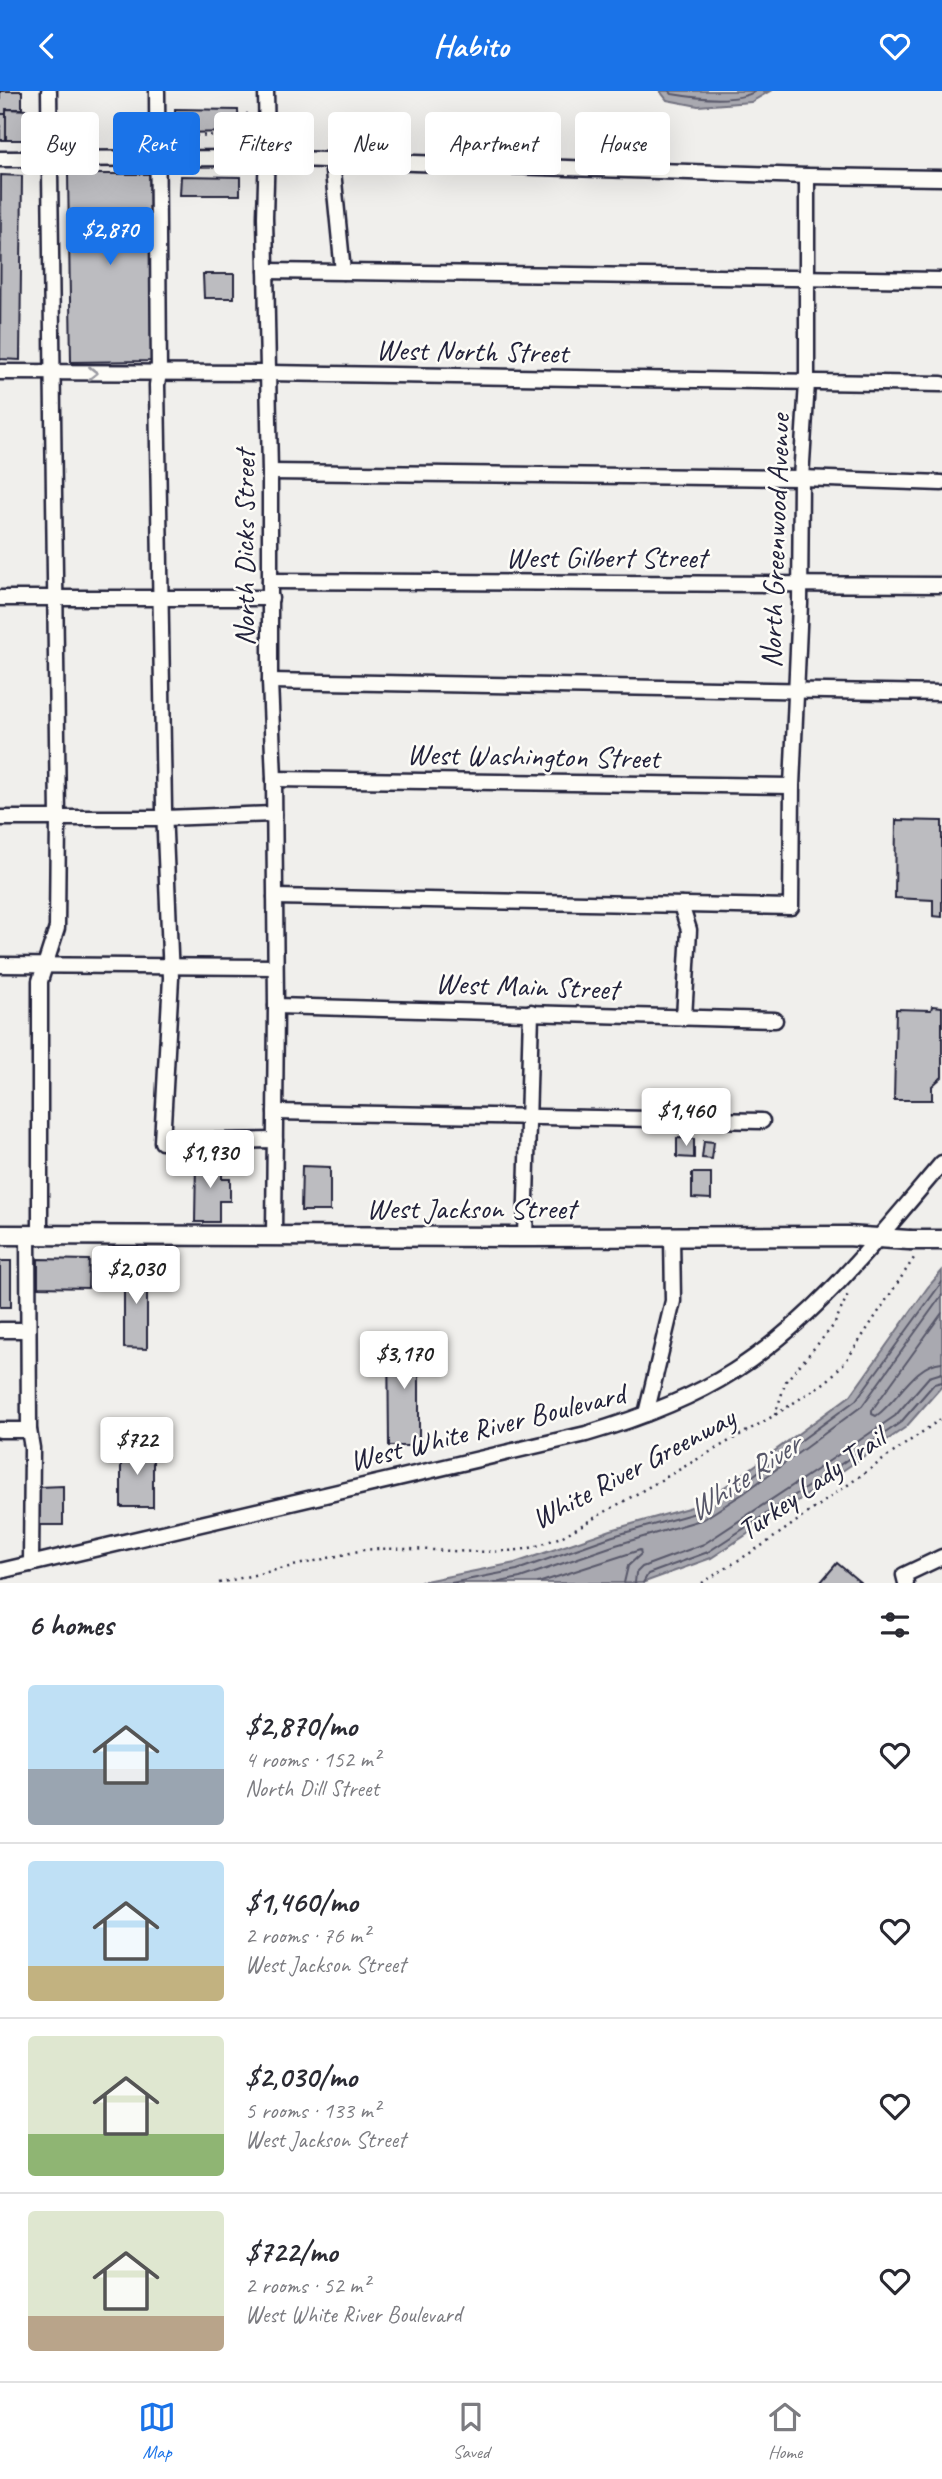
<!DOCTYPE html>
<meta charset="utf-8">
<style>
:root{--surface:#fff;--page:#f7f7f7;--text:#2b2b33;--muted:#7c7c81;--line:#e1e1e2;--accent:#1a73e8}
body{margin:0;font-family:Caveat,sans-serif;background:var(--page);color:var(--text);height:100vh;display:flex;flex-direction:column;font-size:26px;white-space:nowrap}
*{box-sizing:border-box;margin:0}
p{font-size:23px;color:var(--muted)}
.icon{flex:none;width:38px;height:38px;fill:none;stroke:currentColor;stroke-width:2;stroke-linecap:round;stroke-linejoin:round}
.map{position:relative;height:1492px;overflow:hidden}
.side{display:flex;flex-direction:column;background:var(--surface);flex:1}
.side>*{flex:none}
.hud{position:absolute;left:21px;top:21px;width:901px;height:63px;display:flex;gap:14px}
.price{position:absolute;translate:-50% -60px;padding:0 16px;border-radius:7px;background:#fff;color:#222;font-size:23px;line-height:46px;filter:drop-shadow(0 2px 4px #0008)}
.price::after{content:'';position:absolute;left:50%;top:42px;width:21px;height:16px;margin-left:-10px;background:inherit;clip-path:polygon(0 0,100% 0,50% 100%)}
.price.current{background:var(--accent);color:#fff}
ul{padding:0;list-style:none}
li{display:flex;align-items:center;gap:21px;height:175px;padding:0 28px}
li+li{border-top:2px solid var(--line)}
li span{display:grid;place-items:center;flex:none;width:196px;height:140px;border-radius:7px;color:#555}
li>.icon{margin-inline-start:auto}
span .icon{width:84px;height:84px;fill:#fffc;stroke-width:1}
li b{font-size:30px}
h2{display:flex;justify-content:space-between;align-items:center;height:84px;padding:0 28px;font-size:30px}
.pill{padding:0 24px;border-radius:7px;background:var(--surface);box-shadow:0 7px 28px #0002;font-size:24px;line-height:63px}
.pill.current{background:var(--accent);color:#fff}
header{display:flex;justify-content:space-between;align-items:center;height:91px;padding:0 28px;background:var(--accent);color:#fff;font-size:32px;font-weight:700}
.menu{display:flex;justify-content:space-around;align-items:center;height:98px;border-top:2px solid var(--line);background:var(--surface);font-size:19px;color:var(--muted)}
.menu a{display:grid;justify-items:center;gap:4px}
.menu .current{color:var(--accent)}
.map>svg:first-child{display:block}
.water{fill:#a9a9b0;stroke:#737381;stroke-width:2}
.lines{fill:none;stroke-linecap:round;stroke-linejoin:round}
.shore{stroke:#58586a;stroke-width:2}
.building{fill:#bcbcc0;stroke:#22223b;stroke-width:2}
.minor-casing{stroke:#22223b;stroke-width:19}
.major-casing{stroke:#22223b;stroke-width:23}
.path{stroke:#22223b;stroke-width:2.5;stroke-dasharray:2 5;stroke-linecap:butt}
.minor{stroke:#fdfcf7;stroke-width:14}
.major{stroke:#fdfcf7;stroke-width:18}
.major-bridge-casing{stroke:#22223b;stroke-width:23;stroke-linecap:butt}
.major-bridge{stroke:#fdfcf7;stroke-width:18}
.oneway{stroke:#9a9aa2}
.labels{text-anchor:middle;stroke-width:5;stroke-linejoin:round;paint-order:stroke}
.street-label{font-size:30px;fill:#22223b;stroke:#fdfcf7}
.water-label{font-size:32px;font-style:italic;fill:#58586a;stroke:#fdfcf7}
</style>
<header><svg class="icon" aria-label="back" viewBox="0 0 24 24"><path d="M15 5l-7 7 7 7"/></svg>Habito<svg class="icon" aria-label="heart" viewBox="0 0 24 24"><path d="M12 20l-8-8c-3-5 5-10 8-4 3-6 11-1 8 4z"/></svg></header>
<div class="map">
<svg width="942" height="1492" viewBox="0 0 942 1492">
<rect width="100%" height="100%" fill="#f0efec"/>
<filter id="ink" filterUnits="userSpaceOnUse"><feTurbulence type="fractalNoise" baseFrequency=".0143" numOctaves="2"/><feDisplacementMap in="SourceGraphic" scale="14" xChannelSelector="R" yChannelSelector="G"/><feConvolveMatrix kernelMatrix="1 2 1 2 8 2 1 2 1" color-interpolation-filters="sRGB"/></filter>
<g filter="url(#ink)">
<g class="water">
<path d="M660,0H770L751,11L698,15L667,9Z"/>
<path d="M942,1180V1295L906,1336L825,1392L711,1467L642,1492H415L515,1472L611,1439L695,1415L735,1389L851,1304L928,1196Z"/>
</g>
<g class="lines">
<g class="shore">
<path d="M669,0L672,3C695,7 736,12 756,0"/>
<path d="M942,1222L872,1319V1323L876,1325C898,1310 914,1273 942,1271"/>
<path d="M451,1492L517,1479L613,1445L699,1421L739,1395L856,1309L942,1191"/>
<path d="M495,1492L520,1487L616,1454L704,1428L744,1402L862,1315L942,1204"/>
<path d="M538,1492L640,1459L641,1463L628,1475L624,1492"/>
<path d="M635,1492L636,1482L642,1476L704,1453L816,1379L895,1325L929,1286L942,1282"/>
<path d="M643,1492L648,1483L708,1461L821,1387L901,1331L934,1293L942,1291"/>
</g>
</g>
<g class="building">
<path d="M0,0H22V18H6V23H0Z"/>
<path d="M6,18L28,19L29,44L23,43V49H6Z"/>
<path d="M175,18L238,19L239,41L175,42Z"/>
<rect x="0" y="23" width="6" height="26"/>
<path d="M68,83H152L151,270L71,271Z"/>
<path d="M1,84L22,85L20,269L0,268Z"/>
<path d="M181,85L240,86V104H180Z"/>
<path d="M203,183H234V207H204Z"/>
<path d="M896,729L942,730V826L933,825V809L895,807Z"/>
<path d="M932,915L942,916V986L932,995V1009H894L896,918L931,919Z"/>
<path d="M677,1047L694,1048V1067L677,1066Z"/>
<path d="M704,1050L714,1051L712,1068L702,1067Z"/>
<path d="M196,1069H222V1088H230V1110H219V1131H195Z"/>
<path d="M302,1075L330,1076V1120H301Z"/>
<path d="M692,1082H711V1108L692,1107Z"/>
<path d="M38,1168L89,1169L88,1197L38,1196Z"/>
<rect x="0" y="1170" width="11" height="46"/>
<path d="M147,1171V1258L124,1257V1172Z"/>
<path d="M388,1245L419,1246V1355H389Z"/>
<path d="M153,1355V1416H121V1357Z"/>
<path d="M63,1395V1434H39V1396Z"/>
<path d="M837,1472L861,1492H820Z"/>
</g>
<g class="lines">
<g class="minor-casing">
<g id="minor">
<path d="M157,0L159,282L157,294L164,718L171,887L162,1051L275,1049"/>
<path d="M266,0L267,56L265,126L270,381V590L274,688L276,915L274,1144"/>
<path d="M0,68L266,67L807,85L942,87"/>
<path d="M332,70L343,181"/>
<path d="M266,180L942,189"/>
<path d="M0,281L268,282L942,293"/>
<path d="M270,381L801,387L942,392"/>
<path d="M270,490L942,494"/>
<path d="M0,507H271"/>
<path d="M270,590L942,602"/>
<path d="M274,688L792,695"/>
<path d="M0,727H165L274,723"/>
<path d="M275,806L791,816L792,695L800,513L801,387L807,292V85"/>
<path d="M681,814L689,839L684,927"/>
<path d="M0,874L275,876"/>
<path d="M276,915L775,929"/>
<path d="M275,1021L762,1030"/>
<path d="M28,1144L29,1339L32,1357L31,1473"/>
<path d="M40,1144V890L57,837L58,727L49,0"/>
<path d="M525,1146L531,921"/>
<path d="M0,1239H28"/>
<path d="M646,1323L673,1210L672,1145"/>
<path d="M0,1339H29"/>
<path d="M0,1480L586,1343C637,1328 689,1309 734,1280C816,1228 879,1146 942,1072"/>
<path d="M906,1492L904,1484L942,1466"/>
</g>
</g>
<g class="major-casing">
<path id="major" d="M0,1144L525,1146L847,1145L909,1149"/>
</g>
<g class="path">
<path d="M175,45L242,44L243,23H253"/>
<path d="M775,1324L786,1290L834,1234L848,1203"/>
<path d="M219,1492L363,1459C417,1454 471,1466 525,1458C537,1456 549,1450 561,1446L775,1324L827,1290L846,1270L916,1164"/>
<path d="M702,1492L766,1452L942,1327"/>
</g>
<use href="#minor" class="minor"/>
<use href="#major" class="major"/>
<g class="major-bridge-casing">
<path id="major-bridge" d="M909,1149H942"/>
</g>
<use href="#major-bridge" class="major-bridge"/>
</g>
<defs><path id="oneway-chevron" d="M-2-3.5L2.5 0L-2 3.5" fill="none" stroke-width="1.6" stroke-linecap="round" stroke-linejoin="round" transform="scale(1.75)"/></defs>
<use class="oneway" href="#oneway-chevron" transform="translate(93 282)"/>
</g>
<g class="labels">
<g class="street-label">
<text transform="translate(472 260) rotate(1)" y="10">West North Street</text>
<text transform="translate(775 450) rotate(-88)" y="10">North Greenwood Avenue</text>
<text transform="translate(244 457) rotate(-90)" y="10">North Dicks Street</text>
<text x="606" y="476">West Gilbert Street</text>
<text transform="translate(533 665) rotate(1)" y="10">West Washington Street</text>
<text transform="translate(527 895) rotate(2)" y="10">West Main Street</text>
<text x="471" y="1127">West Jackson Street</text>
<text transform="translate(487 1336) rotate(-14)" y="10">West White River Boulevard</text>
<text transform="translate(633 1377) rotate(-28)" y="10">White River Greenway</text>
<text transform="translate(811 1393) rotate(-35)" y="10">Turkey Lady Trail</text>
</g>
<g class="water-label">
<text transform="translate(743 1386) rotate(-34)" y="11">White River</text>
</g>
</g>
</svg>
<b class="price current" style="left:110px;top:176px">$2,870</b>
<b class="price" style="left:686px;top:1057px">$1,460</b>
<b class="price" style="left:210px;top:1099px">$1,930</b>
<b class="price" style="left:136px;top:1215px">$2,030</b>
<b class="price" style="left:404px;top:1300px">$3,170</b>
<b class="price" style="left:137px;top:1386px">$722</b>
<div class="hud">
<a class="pill">Buy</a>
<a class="pill current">Rent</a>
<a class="pill">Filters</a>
<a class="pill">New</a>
<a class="pill">Apartment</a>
<a class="pill">House</a>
</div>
</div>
<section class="side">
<h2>6 homes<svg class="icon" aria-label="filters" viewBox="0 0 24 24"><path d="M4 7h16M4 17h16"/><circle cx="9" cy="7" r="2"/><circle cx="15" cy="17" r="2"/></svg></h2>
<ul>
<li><span style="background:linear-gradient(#bfe0f5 60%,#9aa5b1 0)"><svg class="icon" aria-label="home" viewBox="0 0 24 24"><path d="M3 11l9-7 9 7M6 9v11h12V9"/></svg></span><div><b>$2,870/mo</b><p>4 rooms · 152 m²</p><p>North Dill Street</p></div><svg class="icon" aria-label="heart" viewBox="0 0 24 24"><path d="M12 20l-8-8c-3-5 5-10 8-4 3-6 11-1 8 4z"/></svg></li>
<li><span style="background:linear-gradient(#bfe0f5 75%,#c2b280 0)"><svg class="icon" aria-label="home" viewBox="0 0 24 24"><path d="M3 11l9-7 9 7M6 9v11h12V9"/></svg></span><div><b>$1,460/mo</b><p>2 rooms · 76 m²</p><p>West Jackson Street</p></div><svg class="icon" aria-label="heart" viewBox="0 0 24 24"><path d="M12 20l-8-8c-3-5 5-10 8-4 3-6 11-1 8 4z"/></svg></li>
<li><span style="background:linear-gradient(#dfe7d0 70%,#8fb573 0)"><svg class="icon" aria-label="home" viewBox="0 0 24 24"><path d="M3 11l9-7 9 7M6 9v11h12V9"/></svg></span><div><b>$2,030/mo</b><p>5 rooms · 133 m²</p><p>West Jackson Street</p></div><svg class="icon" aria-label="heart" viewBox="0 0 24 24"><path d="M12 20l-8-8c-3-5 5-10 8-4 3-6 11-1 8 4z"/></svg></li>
<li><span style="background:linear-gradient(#dfe7d0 75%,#b9a48a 0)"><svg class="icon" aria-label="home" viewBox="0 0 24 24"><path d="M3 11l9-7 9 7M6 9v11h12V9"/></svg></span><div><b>$722/mo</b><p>2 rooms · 52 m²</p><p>West White River Boulevard</p></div><svg class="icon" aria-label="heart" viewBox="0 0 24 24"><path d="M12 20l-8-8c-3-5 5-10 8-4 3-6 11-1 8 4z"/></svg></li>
</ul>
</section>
<nav class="menu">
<a class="current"><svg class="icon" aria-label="map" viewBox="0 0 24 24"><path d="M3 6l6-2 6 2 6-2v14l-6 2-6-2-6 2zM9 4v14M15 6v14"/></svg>Map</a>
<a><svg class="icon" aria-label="saved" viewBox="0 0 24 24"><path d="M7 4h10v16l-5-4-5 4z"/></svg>Saved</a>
<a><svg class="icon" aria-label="home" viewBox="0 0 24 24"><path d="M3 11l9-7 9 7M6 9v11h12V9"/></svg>Home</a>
</nav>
